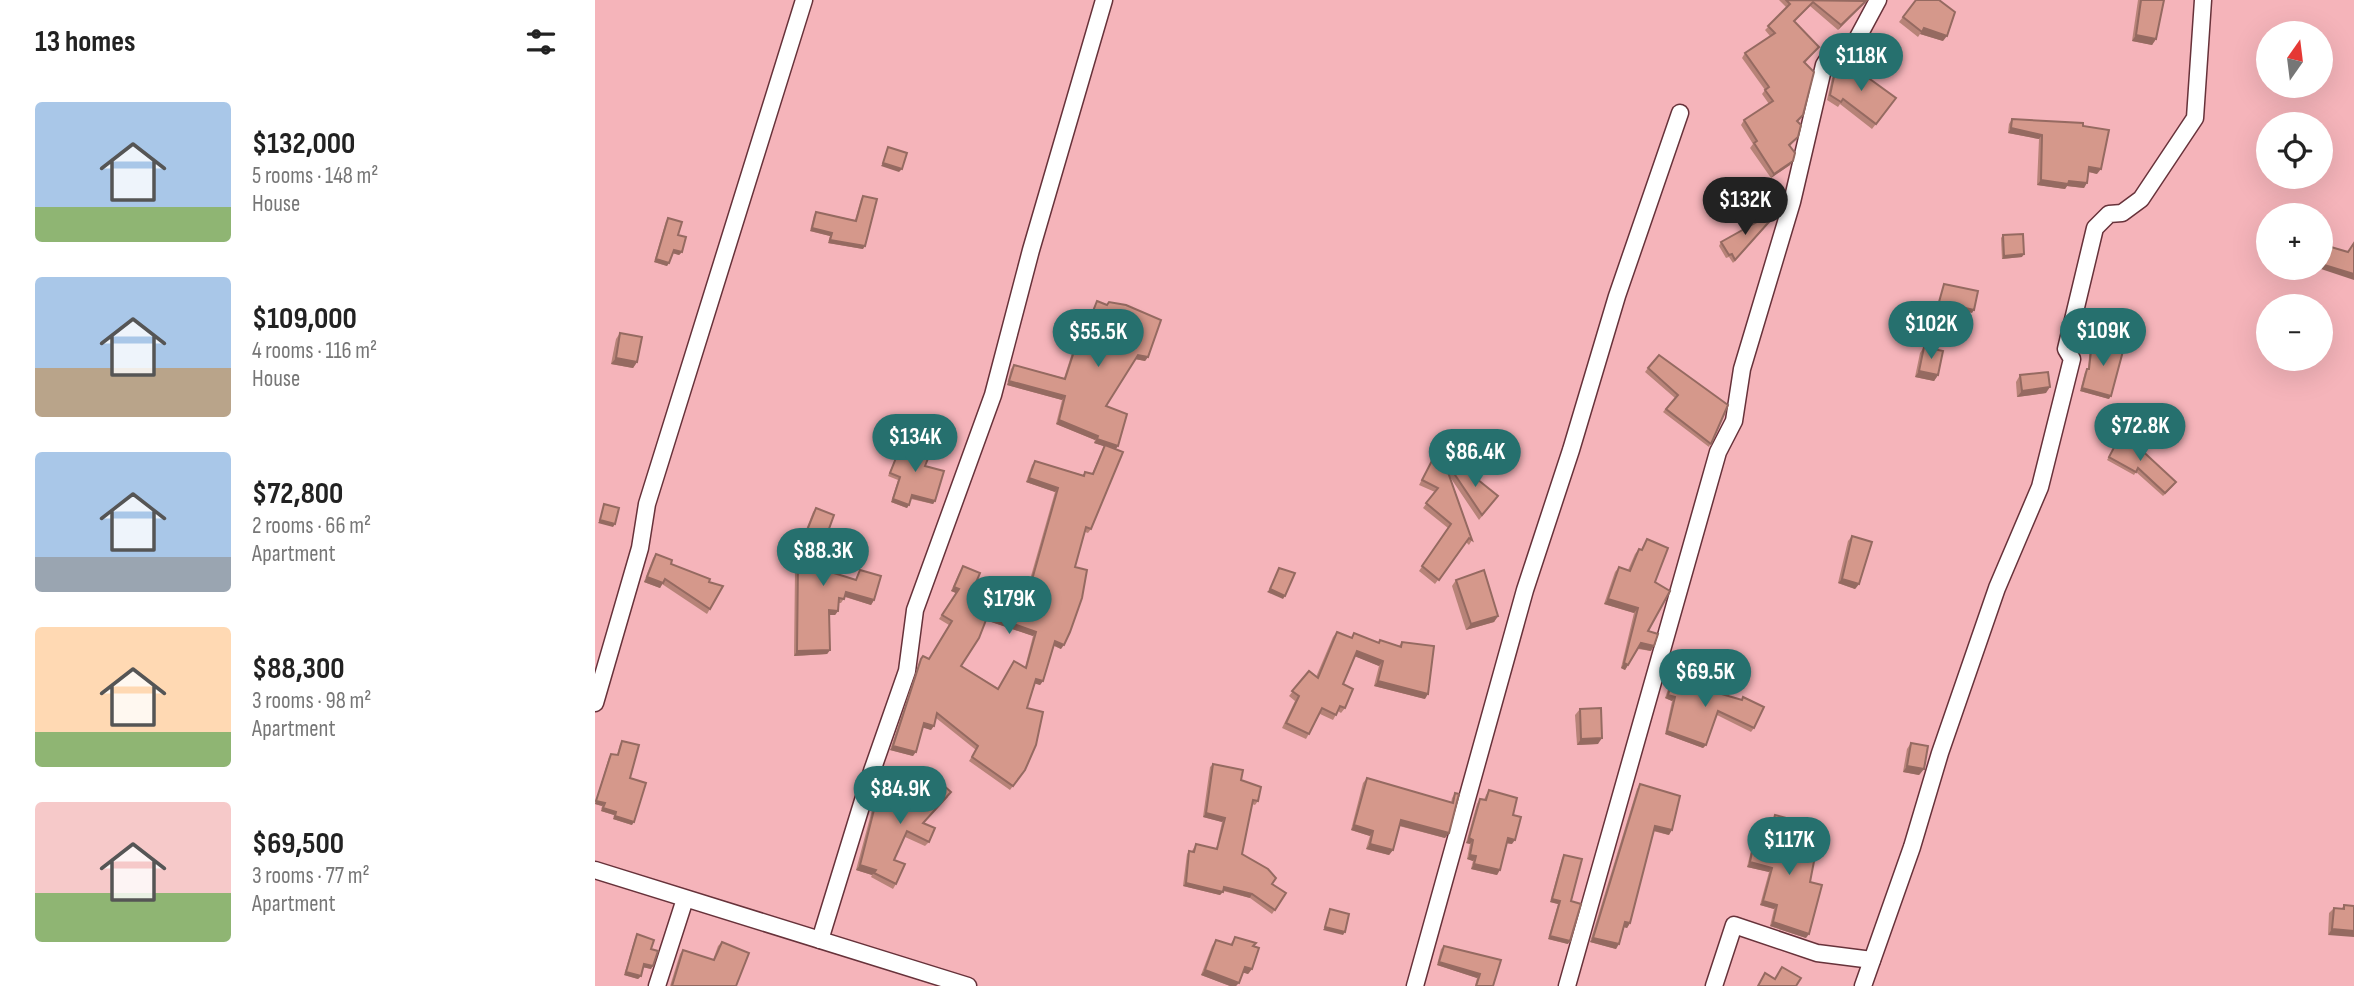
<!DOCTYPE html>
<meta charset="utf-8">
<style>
:root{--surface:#fff;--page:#f2f2f2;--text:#222;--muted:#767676;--accent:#26706e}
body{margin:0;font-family:"Sofia Sans Condensed",sans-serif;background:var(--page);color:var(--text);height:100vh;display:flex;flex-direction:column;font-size:26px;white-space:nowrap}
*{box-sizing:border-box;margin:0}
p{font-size:23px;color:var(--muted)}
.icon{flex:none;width:38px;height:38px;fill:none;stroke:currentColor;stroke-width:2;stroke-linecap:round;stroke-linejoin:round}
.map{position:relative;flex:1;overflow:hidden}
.drawer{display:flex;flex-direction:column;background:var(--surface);width:595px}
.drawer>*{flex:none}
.needle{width:46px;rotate:14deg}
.fabs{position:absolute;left:1661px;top:21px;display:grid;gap:14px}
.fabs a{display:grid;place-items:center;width:77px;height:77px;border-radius:50%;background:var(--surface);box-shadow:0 7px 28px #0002;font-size:35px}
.price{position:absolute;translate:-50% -60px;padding:0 16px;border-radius:24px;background:var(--accent);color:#fff;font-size:23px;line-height:46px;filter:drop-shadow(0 2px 4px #0008)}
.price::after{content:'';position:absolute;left:50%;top:42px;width:21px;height:16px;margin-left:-10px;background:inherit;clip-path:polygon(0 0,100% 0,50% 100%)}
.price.selected{background:#222;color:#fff}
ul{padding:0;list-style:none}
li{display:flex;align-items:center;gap:21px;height:175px;padding:0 35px}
li span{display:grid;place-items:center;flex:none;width:196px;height:140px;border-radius:7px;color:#555}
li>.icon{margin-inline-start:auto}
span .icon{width:84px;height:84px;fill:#fffc;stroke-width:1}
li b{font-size:30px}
h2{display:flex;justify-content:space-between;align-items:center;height:84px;padding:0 35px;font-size:30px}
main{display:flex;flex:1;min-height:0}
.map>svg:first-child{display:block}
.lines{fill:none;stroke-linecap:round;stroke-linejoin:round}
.minor-casing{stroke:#67323a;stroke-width:19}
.minor{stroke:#fff;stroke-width:16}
.wall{fill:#b78378;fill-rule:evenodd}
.shaded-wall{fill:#956a61}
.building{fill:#d5988b;stroke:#956a61;stroke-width:2;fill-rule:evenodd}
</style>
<main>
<section class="drawer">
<h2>13 homes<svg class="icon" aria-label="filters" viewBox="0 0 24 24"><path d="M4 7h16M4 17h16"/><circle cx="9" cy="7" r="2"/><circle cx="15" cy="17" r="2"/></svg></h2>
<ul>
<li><span style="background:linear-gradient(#a9c7e8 75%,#8fb573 0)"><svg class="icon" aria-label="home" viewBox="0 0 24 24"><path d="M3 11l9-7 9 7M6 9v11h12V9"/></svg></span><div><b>$132,000</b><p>5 rooms · 148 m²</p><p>House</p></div></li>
<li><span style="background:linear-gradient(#a9c7e8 65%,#b9a48a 0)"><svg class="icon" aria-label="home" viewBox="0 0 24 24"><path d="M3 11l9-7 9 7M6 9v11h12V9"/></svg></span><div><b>$109,000</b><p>4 rooms · 116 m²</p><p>House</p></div></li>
<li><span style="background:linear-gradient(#a9c7e8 75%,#9aa5b1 0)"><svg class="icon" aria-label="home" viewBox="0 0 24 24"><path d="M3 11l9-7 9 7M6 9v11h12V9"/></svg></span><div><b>$72,800</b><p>2 rooms · 66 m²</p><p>Apartment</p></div></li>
<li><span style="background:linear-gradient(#ffd9b3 75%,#8fb573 0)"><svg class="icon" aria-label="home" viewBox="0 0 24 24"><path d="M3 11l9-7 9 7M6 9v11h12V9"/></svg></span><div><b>$88,300</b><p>3 rooms · 98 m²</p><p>Apartment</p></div></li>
<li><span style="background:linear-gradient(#f6c9c9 65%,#8fb573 0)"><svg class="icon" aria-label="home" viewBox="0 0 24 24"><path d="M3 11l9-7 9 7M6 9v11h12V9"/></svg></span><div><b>$69,500</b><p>3 rooms · 77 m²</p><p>Apartment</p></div></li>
</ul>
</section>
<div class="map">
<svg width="1759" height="986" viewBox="0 0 1759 986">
<rect width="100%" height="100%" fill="#f5b4ba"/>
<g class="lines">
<g class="minor-casing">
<g id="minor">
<path d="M0,703L45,548L52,504L209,0"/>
<path d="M0,870L373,986"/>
<path d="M225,940L277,771L312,671L320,610L398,395L436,250L509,0"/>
<path d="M62,986L90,899"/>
<path d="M820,986L930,590L976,450L1022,296L1085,113"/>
<path d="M972,986L1123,452L1139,421L1147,369L1197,202L1229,65L1234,57L1254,54L1283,0"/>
<path d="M1119,986L1139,925L1222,953L1277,960"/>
<path d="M1268,986L1317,847L1345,753L1402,588L1445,487L1477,359L1471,349L1500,228L1514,214L1527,213L1546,199L1600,118L1608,0"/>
</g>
</g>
<use href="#minor" class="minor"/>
</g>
<g class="wall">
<path d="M1184,0L1271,1L1243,30L1215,6L1199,22L1224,47L1210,63L1208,115L1203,122V137L1195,146V165L1176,178L1155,148L1158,144L1146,125L1149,120L1174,104L1167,94L1170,90L1147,58L1150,53L1175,36L1170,30L1192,8Z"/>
<path d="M1321,0L1348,41L1325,34L1323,37L1304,22Z"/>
<path d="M1543,0H1569L1561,39L1557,45L1537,41Z"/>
<path d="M1250,61L1301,98L1277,129L1245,104L1243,107L1232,100L1237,78Z"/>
<path d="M1417,119L1488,126L1502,174L1493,172L1489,188L1472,186L1470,189L1442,185L1444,139L1413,133L1414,124Z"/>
<path d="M268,196V249L233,243L235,236L215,231L219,215L221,212L260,220L266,199Z"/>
<path d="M1179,217L1138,263L1134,257L1131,258L1124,246L1126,242Z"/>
<path d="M73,218L83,235L87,252L84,255L78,253L72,266L59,262L71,221Z"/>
<path d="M1408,235L1427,257L1407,259L1406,238Z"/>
<path d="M502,301L511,305L514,302L553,357L550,361L540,359L511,406L523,446L520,450L496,529L493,533L490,532L480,567L466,649L459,646L448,681L445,685L440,683L432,708L430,770L415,790L374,761L381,750L341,718L336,730L328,727L318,756L295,750L324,663L328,656L334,659L354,625L344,619L361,593L356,591L364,573L368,566L380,585L409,598L415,584L428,604L460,492L431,482L437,465L440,461L488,475L490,472L497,474L509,446L499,443L500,440L461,424L467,400L412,385L416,369L419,365L469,378L484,331L487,327L490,329L500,305ZM391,620L438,636L430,667L403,688L366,666Z"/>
<path d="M25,333L42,362L38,368L16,364L21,339Z"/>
<path d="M1497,342L1514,399L1485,391L1490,372L1493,369L1495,345Z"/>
<path d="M1329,347L1343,375L1339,381L1320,377L1325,353Z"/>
<path d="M1053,368L1133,405L1114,447L1068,412L1080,398L1050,372Z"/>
<path d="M1425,375L1451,393L1422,397L1421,382Z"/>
<path d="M1525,436L1579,485L1568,496L1541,472L1539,475L1512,460Z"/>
<path d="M309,438L330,466L340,501L338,504L316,499L312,508L296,502L303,480L293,476Z"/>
<path d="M844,447L849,462L850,460L903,496L884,520L855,477L877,540L874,545L871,542L840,584L824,571L853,528L828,508L840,492L824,485Z"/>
<path d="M221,508L220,567L260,580L265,570L279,600L276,605L250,597L246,603H244L243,611L240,615H234L235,650L232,654L199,656L200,569L196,568L218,512Z"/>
<path d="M1257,536L1264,584L1260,589L1243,583L1253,541Z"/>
<path d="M1052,539L1060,582L1053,631L1056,651L1043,649L1030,670L1026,668L1039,613L1009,604L1020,572L1024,567L1033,570L1040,554L1044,549L1046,550Z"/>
<path d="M61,554L76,564L114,582L128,586L112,614L67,584L65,588L49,582L58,558Z"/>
<path d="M861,580L903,616L899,622L871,630L857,586Z"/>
<path d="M742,632L756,638L759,633L783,643L785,640L804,646L807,642L830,699L779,686L784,666L760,656L748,684L750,708L746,713L743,711L738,720L725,714L711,739L687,728L700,701L694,696L714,671L721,677L738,637Z"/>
<path d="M1081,668L1096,685L1147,700L1159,728L1156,732L1122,715L1111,745L1108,748L1070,734L1077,701L1070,698L1079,672Z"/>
<path d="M985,709L1003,744L982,745L980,715Z"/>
<path d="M27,741L35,778L37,825L18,819L19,815L6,811L7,806L0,804L14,757L16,754L22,755L25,744Z"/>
<path d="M1316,743L1329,769L1324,775L1308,772L1312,749Z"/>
<path d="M618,764L646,780L663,801L660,805L657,804L647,854L677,884L691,893L677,914L655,898L628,891L625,895L588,886L592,854L594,851H597L601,844L621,849L627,822L608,817L615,767Z"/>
<path d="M772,778L856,803L857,798L860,793L850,838L804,826L798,850L794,855L771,849L775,836L756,830L768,783Z"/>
<path d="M1045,784L1074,835L1058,831L1035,923L1032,928L1028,927L1021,949L995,942L1042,789Z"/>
<path d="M284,790L312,800L353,797L329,823L334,842L330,846L310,837L299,860L301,884L298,889L276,877L277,875L261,870L281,795Z"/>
<path d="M894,790L918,815L917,844L912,843L902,875L876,869L878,861L872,859L875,844L871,843L882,804L885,799L889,800L891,795Z"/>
<path d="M1180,815L1191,838L1215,882L1211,938L1175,926L1179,909L1165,905L1174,872L1152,867L1156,851L1158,847L1164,848L1167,838L1169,834L1174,835L1178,819Z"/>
<path d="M969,855L973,944L953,939L963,904L955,902L967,858Z"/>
<path d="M1749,905L1759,906L1733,935L1734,913L1739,908H1747Z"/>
<path d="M42,934L56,949V969L48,967L46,976L43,979L29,975L40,938Z"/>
<path d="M640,937L658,946L657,969L653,974L648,972L641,986H635L606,975L617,946L621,940L635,945Z"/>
<path d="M127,942L141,986H75L85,954L88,950L118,960L123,946Z"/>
<path d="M849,946L898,986H880L882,978L842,965L846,949Z"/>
</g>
<g class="shaded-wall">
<path d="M1271,1L1268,5L1243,30L1246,25Z"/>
<path d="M1329,28L1352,36L1348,41L1325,34Z"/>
<path d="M1541,35L1561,39L1557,45L1537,41Z"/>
<path d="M1416,128L1447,135L1444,139L1413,133Z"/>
<path d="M1198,161L1195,165L1176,178L1179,174Z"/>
<path d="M288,163L307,169L304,172L286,166Z"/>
<path d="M1494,167L1506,169L1502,174L1491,171Z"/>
<path d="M1446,180L1474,181L1492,183L1489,188L1472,186L1470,189L1442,185Z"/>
<path d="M217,228L237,233L235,236L215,231Z"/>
<path d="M235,240L270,246L268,249L233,243Z"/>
<path d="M79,250L87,252L84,255L77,253Z"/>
<path d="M1429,254L1427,257L1407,259L1409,256Z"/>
<path d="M61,259L74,263L72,266L59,262Z"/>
<path d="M1726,264L1759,274V280L1723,268H1726Z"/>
<path d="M1344,302L1379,310L1377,313L1342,305Z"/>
<path d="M543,355L553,357L550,361L540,359Z"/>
<path d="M21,358L42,362L38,368L16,364Z"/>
<path d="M1324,371L1343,375L1339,381L1320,377Z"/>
<path d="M414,381L470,396L467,400L412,385Z"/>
<path d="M1455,387L1451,393L1422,397L1427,391Z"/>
<path d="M1487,388L1516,396L1514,399L1485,391Z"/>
<path d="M464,420L503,436L500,440L461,424Z"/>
<path d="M502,439L523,446L520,450L499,443Z"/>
<path d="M434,478L463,488L460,492L431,482Z"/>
<path d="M317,495L340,501L338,504L315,498Z"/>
<path d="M298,499L314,505L312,508L296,502Z"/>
<path d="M5,520L20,524L18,527L3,523Z"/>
<path d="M199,563L203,565L200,569L196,568Z"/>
<path d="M52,577L68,583L65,588L49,582Z"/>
<path d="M1247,579L1264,584L1260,589L1243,583Z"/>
<path d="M359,587L364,589L361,593L356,591Z"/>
<path d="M675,589L690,596L688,599L672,592Z"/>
<path d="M251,592L279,600L276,605L248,596Z"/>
<path d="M1013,599L1043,608L1039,613L1009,604Z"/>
<path d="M234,610L243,611L240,615H231Z"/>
<path d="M393,615L441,632L438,636L390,620Z"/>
<path d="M903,616L899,622L871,630L876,624Z"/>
<path d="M460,641L469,645L466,649L458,645Z"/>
<path d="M1046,643L1059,646L1056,651L1042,648Z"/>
<path d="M235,650L232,654L199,656L202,651Z"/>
<path d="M762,651L788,661L784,666L759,656Z"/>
<path d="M1029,663L1033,665L1030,670L1026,668Z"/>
<path d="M441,679L448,681L445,685L438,683Z"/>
<path d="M783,681L833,694L830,699L779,686Z"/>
<path d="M1073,695L1080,697L1077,701L1070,698Z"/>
<path d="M329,723L339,726L336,730L326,727Z"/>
<path d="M1072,731L1111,745L1108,748L1070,734Z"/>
<path d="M1007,738L1003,744L982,745L986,739Z"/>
<path d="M298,746L321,752L318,756L295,750Z"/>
<path d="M1312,766L1329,769L1324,775L1308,772Z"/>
<path d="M1,801L10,803L7,806L0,804Z"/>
<path d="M8,808L21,812L19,815L6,811Z"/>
<path d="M611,813L630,818L627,822L608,817Z"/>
<path d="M20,816L39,822L37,825L18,819Z"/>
<path d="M806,820L854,833L850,838L802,825Z"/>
<path d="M759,825L778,831L775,836L756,830Z"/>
<path d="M1060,826L1077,830L1074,835L1056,830Z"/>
<path d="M874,838L878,840L875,844L871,843Z"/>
<path d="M913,838L920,840L917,844L910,843Z"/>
<path d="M775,844L798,850L794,855L771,849Z"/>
<path d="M875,855L881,856L878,861L872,859Z"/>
<path d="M1155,862L1177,868L1174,872L1152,867Z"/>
<path d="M879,864L905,870L902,875L876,869Z"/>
<path d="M265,865L281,870L277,875L261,870Z"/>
<path d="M591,883L628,892L625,895L588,886Z"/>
<path d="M629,887L657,894L655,898L627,890Z"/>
<path d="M957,899L965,901L963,904L955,902Z"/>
<path d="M1168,901L1182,905L1179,909L1165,905Z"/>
<path d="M1030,922L1035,923L1032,928L1026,926Z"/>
<path d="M1178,922L1214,934L1211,938L1175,926Z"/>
<path d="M730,927L750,932L748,935L728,930Z"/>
<path d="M1737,929L1759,931V937L1733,935Z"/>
<path d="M955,936L975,941L973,944L953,939Z"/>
<path d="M998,938L1024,944L1021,949L995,942Z"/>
<path d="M844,962L885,974L882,978L842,965Z"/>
<path d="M49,964L58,966L56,969L47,967Z"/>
<path d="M650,967L657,969L653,974L646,972Z"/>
<path d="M610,970L644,983L641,986H635L606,975Z"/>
<path d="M31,972L46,976L43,979L29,975Z"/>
</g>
<g class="building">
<path d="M1191,0L1271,1L1246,25L1218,2L1199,21L1224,47L1209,62L1219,72L1208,115L1202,121L1206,125L1203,137L1194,145L1200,153L1198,161L1179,174L1159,143L1162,141L1149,120L1178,101L1170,90L1174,87L1150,53L1180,33L1173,26L1195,4Z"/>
<path d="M1321,0H1344L1360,12L1352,36L1329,28L1327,32L1308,17Z"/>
<path d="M1546,0H1569L1561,39L1541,35Z"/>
<path d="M1250,61L1301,98L1281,124L1248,99L1246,102L1235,95L1240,72Z"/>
<path d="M1417,119L1488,123V126L1514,130L1506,169L1494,167L1492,183L1474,181L1473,184L1446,180L1447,135L1416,128Z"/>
<path d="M293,147L312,153L307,169L288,163Z"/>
<path d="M268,196L282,199L270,246L235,240L237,233L217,228L221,212L261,221Z"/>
<path d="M1180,212L1181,214L1140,260L1137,254L1134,255L1126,242Z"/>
<path d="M73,218L87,222L83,235L91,237L87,252L79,250L74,263L61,259Z"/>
<path d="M1428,234L1429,254L1409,256L1408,235Z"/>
<path d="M1759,243V274L1726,264V244L1753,252Z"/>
<path d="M1349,284L1383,291L1379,310L1344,302Z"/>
<path d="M502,301L512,305L514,302L531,305L566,320L553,357L543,355L511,406L532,414L523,446L502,439L503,436L464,420L470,396L414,381L419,365L470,379L487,327L491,329Z"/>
<path d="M25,333L47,337L42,362L21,358Z"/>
<path d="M1497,342L1521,345V350L1528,351L1516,396L1487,388L1492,369H1494Z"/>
<path d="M1329,347L1348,351L1343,375L1324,371Z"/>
<path d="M1064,355L1133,405L1116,444L1071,409L1083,395L1053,368Z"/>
<path d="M1453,372L1455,387L1427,391L1425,375Z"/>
<path d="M1527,432L1581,482L1570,493L1543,468L1541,472L1514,457Z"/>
<path d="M309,438L336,451L330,466L349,471L340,501L317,495L314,505L298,499L305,477L295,473Z"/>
<path d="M510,445L528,452L496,529L491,527L480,567L492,570L487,598L475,632L469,645L460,641L448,681L441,679L432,708L448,712L441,745L430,770L418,786L377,757L383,746L342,713L339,726L329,723L321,752L298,746L326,659L328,656L334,659L357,621L347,615L364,589L359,587L368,566L385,573L380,585L410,598L415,584L427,589L429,608L463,488L434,478L440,461L489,476L490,472L498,474ZM393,615L441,632L431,668L419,661L403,689L366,666L384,638Z"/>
<path d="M844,447L877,540L874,538L844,580L827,566L856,524L831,503L843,488L827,480Z"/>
<path d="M850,460L882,479L903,496L887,515Z"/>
<path d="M9,504L24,508L20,524L5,520Z"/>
<path d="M221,508L239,515L220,567L261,580L265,570L286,576L279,600L251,592L249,599L244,598L243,611L234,610L235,650L202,651L203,565L199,563Z"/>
<path d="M1257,536L1277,542L1264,584L1247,579Z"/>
<path d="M1052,539L1073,548L1060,582L1075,591L1053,631L1063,634L1059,646L1046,643L1033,665L1029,663L1043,608L1013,599L1024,567L1035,571L1044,549L1047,550Z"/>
<path d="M61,554L77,560L76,564L115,579L114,582L128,586L115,609L70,579L68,583L52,577Z"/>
<path d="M684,568L700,573L690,596L675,589Z"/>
<path d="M889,570L903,616L876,624L861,580Z"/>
<path d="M742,632L757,638L759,633L784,643L785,640L806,647L807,642L839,646L833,694L783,681L788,661L762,651L748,684L758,689L750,708L745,706L741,715L727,708L714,734L691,723L704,696L697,691L714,671L723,678Z"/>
<path d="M1081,668L1099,674L1096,685L1147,700L1148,697L1169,707L1159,728L1123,711L1111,745L1072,731L1080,697L1073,695Z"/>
<path d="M1006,708L1007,738L986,739L985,709Z"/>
<path d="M27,741L44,745L35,778L51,783L39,822L20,816L21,812L8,808L10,803L1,801L16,754L23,755Z"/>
<path d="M1316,743L1333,746L1329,769L1312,766Z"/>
<path d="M618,764L648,770L646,780L666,787L663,801L658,800L647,854L673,869L681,878L677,884L691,893L680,910L657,894L629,887L628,892L591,883L594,851L599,852L601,844L622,849L630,818L611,813Z"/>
<path d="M336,774L356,792L328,823L340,828L334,842L312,831L299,860L310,864L301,884L279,873L281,870L265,865L284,790L312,800Z"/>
<path d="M772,778L858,803L860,793L864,794L854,833L806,820L798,850L775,844L778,831L759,825Z"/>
<path d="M1045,784L1085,796L1077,830L1060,826L1035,923L1030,922L1024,944L998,938Z"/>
<path d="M894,790L922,798L918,815L926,817L920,840L913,838L905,870L879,864L881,856L875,855L878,840L874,838L885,799L891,800Z"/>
<path d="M1180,815L1195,819L1191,838L1193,841L1222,846L1215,882L1227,885L1214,934L1178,922L1182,905L1168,901L1177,868L1155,862L1158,847L1166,849L1169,834L1175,835Z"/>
<path d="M969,855L987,859L976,901L986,904L975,941L955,936L965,901L957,899Z"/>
<path d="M1749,905L1759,906V931L1737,929L1739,908L1749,909Z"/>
<path d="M735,909L754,914L750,932L730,927Z"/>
<path d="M42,934L59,940L56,949L63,951L58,966L49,964L46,976L31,972Z"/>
<path d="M640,937L661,943L658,946L664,948L657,969L650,967L644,983L610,970L621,940L637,945Z"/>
<path d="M127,942L154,953L141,986H77L88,950L119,960Z"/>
<path d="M849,946L906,960L898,986H881L885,974L844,962Z"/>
<path d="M1187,967L1206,978L1201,986H1163L1170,973L1180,979Z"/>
</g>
</svg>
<div class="fabs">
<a><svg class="needle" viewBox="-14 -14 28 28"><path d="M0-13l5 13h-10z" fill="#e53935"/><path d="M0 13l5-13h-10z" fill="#767676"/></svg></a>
<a><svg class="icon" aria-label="locate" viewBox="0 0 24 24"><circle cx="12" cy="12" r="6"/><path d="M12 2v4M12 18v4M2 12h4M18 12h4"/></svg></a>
<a>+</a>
<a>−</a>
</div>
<b class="price" style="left:1266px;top:93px">$118K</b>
<b class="price selected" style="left:1150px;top:237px">$132K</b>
<b class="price" style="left:1336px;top:361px">$102K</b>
<b class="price" style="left:1508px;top:368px">$109K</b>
<b class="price" style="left:503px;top:369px">$55.5K</b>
<b class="price" style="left:1545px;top:463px">$72.8K</b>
<b class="price" style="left:320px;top:474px">$134K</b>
<b class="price" style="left:880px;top:489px">$86.4K</b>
<b class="price" style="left:228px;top:588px">$88.3K</b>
<b class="price" style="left:414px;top:636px">$179K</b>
<b class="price" style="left:1110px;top:709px">$69.5K</b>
<b class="price" style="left:305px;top:826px">$84.9K</b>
<b class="price" style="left:1194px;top:877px">$117K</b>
</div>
</main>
